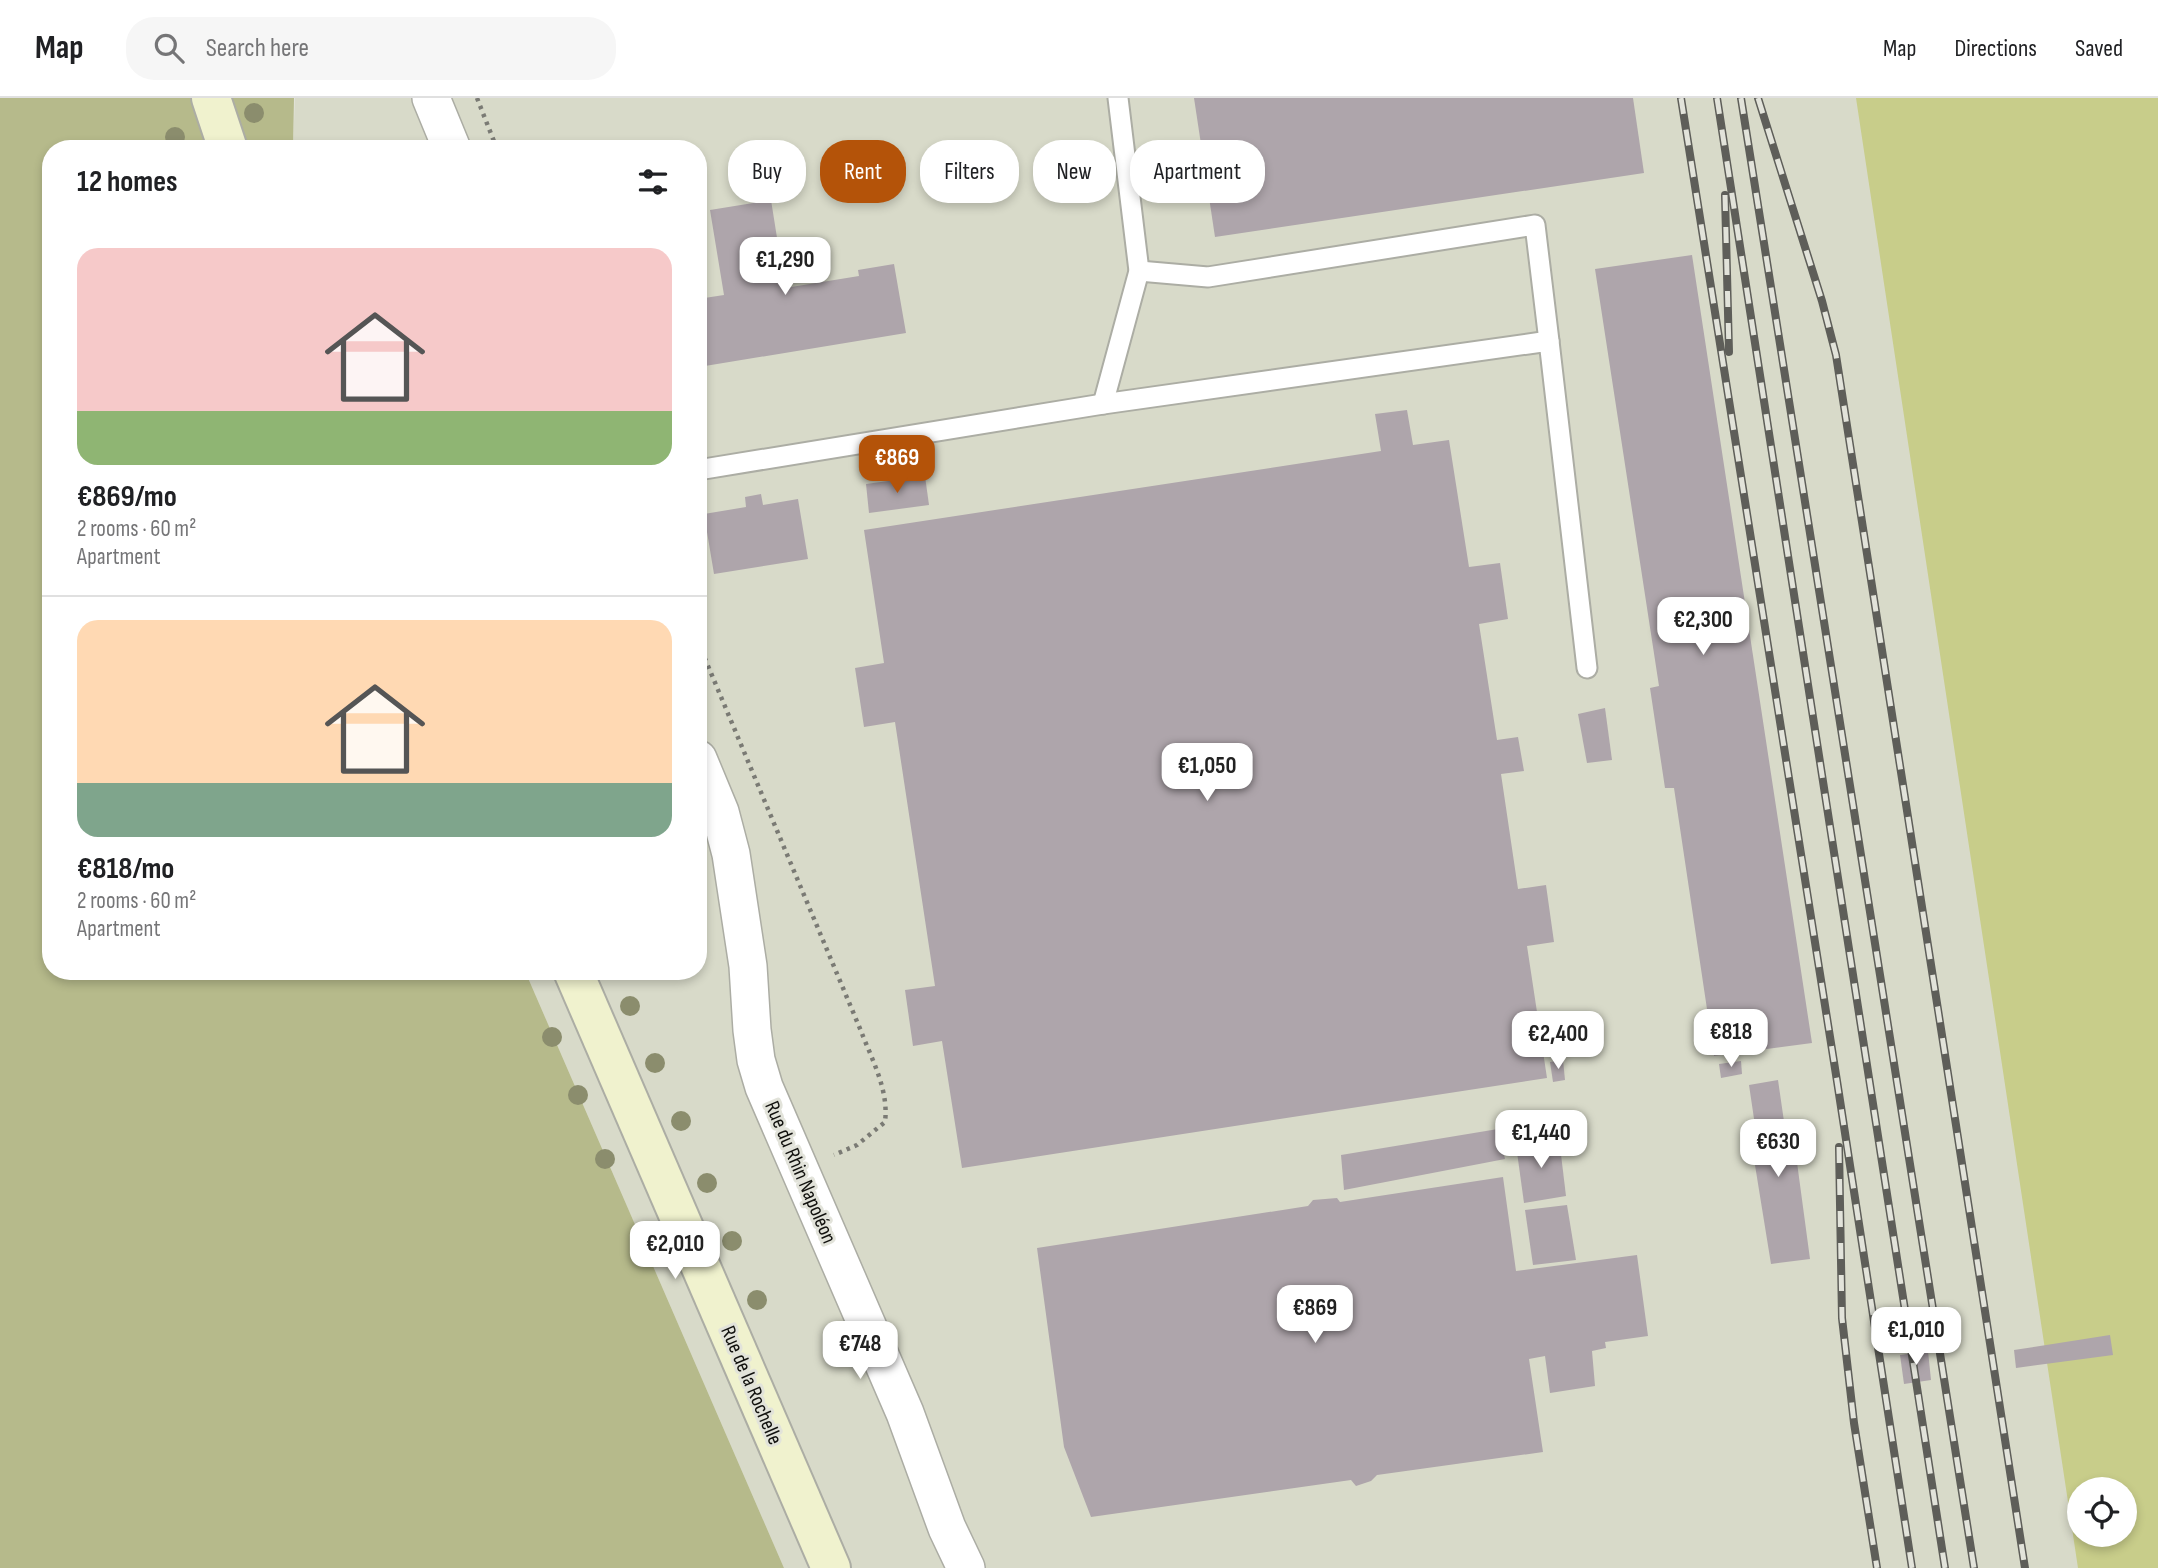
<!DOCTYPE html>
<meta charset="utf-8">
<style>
:root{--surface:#fff;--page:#f6f6f6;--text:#202124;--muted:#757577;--line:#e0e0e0;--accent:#b45309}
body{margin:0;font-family:"Sofia Sans Condensed",sans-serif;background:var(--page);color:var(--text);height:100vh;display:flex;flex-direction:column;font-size:26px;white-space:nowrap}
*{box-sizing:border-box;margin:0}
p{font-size:23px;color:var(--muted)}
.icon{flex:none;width:38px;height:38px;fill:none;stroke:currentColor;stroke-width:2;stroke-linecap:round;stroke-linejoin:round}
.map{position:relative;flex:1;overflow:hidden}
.side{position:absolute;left:42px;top:42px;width:665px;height:840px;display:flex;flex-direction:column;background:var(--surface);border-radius:28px;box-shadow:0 4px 10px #0003}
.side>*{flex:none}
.guide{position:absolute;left:728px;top:42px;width:665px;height:63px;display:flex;gap:14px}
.buttons{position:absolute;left:2067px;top:1379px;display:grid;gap:14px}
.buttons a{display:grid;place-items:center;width:70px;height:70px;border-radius:50%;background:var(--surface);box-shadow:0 4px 10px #0003;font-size:35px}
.price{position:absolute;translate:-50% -60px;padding:0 16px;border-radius:14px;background:#fff;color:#222;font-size:23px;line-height:46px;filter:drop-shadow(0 2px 4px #0008)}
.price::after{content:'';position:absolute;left:50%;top:42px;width:21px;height:16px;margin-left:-10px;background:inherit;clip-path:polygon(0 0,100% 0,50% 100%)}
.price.on{background:var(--accent);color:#fff}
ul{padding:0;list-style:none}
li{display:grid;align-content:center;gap:14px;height:371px;padding:0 35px}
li+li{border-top:2px solid var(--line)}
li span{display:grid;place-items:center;height:217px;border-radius:21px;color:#555}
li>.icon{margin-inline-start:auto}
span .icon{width:126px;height:126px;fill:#fffc;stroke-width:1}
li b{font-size:30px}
h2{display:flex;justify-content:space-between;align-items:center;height:84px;padding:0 35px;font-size:30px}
.pill{padding:0 24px;border-radius:28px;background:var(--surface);box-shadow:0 4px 10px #0003;font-size:24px;line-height:63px}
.pill.on{background:var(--accent);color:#fff}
header{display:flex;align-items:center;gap:42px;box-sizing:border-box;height:98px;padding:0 35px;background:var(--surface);border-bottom:2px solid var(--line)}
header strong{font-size:33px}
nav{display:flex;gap:38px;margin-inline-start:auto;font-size:24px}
.search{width:490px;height:63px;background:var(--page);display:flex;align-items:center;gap:18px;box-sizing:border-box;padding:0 24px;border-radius:28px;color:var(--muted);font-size:26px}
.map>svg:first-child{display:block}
.built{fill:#d8dac9;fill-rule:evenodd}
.green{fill:#b6ba8b}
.water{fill:#c8cd8a;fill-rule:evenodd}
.building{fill:#aea5ab}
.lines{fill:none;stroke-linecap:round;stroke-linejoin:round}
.service-casing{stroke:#acada4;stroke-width:23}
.minor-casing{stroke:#acada4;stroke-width:40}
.secondary-casing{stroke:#acada4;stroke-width:42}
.path{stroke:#7a7a74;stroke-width:4.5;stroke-dasharray:3.5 5;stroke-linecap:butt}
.service{stroke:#fff;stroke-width:19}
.minor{stroke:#fff;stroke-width:37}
.secondary{stroke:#f0f2ce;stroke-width:38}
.rail-casing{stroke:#5e5e59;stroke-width:8}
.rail{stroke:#e2e3da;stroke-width:5;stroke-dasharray:16;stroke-linecap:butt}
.tree{fill:#8b8d6d}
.labels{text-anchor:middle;stroke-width:6;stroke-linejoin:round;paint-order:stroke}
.street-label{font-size:21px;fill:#11110e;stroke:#e2e3da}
</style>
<header>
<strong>Map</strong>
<div class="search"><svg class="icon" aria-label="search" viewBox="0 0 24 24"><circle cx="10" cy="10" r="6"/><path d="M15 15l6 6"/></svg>Search here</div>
<nav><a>Map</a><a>Directions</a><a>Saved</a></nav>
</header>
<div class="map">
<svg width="2158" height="1470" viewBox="0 0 2158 1470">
<rect width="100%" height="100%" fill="#e2e3da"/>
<path class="built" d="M295,0H2158V1470H784L525,873H698V51H293ZM2079,1391H2124V1437H2079Z"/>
<path class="green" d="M0,0H294L293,51H51V873H525L784,1470H0Z"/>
<path class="water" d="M1856,0H2158V1470H2078ZM2079,1391H2124V1437H2079Z"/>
<g class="building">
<path d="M1194,0H1633L1644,75L1215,139Z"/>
<path d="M771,102L785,190L859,178L858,172L894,166L906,235L705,268L698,226V201L724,197L710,112Z"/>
<path d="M1692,157L1812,945L1714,958L1674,690H1665L1650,590L1659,588L1595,171Z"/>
<path d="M1407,312L1413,347L1449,342L1469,469L1500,465L1508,521L1479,526L1497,642L1518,639L1524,673L1501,676L1518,791L1546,787L1554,844L1527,848L1547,980L962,1070L942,943L913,948L905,892L935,888L895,624L864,629L855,570L884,565L864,432L1381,353L1375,316Z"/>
<path d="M925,378L929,407L869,415L866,386Z"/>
<path d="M761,396L763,407L798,401L808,461L714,476L704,416L746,409L745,399Z"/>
<path d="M1605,610L1612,662L1587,665L1578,616Z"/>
<path d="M1563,936L1566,954L1552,956L1549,938Z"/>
<path d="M1563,962L1565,982L1553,984L1550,964Z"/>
<path d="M1741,963L1742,976L1721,980L1719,966Z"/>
<path d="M1778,982L1789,1058L1796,1057L1810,1161L1771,1166L1754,1061H1760L1749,987Z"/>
<path d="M1498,1031L1505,1061L1344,1092L1341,1057Z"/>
<path d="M1559,1040L1566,1098L1524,1105L1516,1047Z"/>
<path d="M1503,1079L1516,1173L1637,1157L1648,1238L1605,1244L1606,1250L1592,1253L1595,1288L1550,1295L1545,1258L1529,1261L1543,1354L1377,1377L1371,1383L1356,1388L1351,1382L1091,1419L1064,1349L1037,1150L1308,1108L1313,1102L1337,1100L1340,1104Z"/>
<path d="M1567,1107L1576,1162L1533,1167L1525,1112Z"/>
<path d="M2110,1237L2113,1257L2016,1270L2014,1252Z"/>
<path d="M1928,1253L1931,1282L1904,1286L1900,1257Z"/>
</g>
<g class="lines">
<g class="service-casing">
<g id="service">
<path d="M1139,173L1208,179L1535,127L1549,243"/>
<path d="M1103,306L1139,173L1118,0"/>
<path d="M698,372L1103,306L1549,243L1587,570"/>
</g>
</g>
<g class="minor-casing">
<g id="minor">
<path d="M431,0L452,51"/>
<path d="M698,661L720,714L731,756L748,868L752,932L756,962L764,989L905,1315L947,1430L966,1470"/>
</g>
</g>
<g class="secondary-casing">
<g id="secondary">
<path d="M211,0L228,51"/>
<path d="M573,873L831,1470"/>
</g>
</g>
<g class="path">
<path d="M477,0L497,51"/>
<path d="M698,544L861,933C872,962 889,992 885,1024L857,1047L834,1057"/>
</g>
<use href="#service" class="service"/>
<use href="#minor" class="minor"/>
<use href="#secondary" class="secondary"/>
<g class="rail-casing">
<g id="rail">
<path d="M1681,0L1837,983L1912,1470"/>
<path d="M1717,0L1945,1470"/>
<path d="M1741,0L1974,1470"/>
<path d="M1758,0L1822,203L1836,257L2025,1470"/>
<path d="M1725,97L1729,254"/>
<path d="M1839,1049L1842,1220L1854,1325L1877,1470"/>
</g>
</g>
<use href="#rail" class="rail"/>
</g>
<g class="tree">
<circle cx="254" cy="15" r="10"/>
<circle cx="175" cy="39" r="10"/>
<circle cx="630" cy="908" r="10"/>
<circle cx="552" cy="939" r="10"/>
<circle cx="655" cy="965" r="10"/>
<circle cx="578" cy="997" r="10"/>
<circle cx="681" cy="1023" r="10"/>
<circle cx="605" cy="1061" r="10"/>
<circle cx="707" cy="1085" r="10"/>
<circle cx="732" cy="1143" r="10"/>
<circle cx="757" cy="1202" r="10"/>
</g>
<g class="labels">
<g class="street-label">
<text transform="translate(801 1074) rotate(67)" y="7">Rue du Rhin Napoléon</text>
<text transform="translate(752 1287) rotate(67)" y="7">Rue de la Rochelle</text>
</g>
</g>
</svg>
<div class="buttons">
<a><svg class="icon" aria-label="locate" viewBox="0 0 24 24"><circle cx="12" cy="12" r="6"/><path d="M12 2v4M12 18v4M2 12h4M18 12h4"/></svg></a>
</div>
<b class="price" style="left:785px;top:199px">€1,290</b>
<b class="price on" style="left:897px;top:397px">€869</b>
<b class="price" style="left:1703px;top:559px">€2,300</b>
<b class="price" style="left:1207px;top:705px">€1,050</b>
<b class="price" style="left:1731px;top:971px">€818</b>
<b class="price" style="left:1558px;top:973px">€2,400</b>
<b class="price" style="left:1541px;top:1072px">€1,440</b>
<b class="price" style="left:1778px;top:1081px">€630</b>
<b class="price" style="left:675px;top:1183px">€2,010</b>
<b class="price" style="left:1315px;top:1247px">€869</b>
<b class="price" style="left:1916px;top:1269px">€1,010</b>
<b class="price" style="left:860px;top:1283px">€748</b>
<div class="guide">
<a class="pill">Buy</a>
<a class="pill on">Rent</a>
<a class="pill">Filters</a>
<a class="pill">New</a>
<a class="pill">Apartment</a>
</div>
<section class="side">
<h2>12 homes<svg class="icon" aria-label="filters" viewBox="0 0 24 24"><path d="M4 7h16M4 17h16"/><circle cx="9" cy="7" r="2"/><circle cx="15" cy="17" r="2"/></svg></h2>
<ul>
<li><span style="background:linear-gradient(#f6c9c9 75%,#8fb573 0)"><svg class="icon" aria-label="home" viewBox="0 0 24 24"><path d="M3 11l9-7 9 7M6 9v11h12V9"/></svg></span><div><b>€869/mo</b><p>2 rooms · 60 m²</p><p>Apartment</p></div></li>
<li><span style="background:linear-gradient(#ffd9b3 75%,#7fa58c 0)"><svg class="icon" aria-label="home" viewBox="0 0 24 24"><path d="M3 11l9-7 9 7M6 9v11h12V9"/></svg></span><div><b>€818/mo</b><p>2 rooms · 60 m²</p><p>Apartment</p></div></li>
</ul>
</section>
</div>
